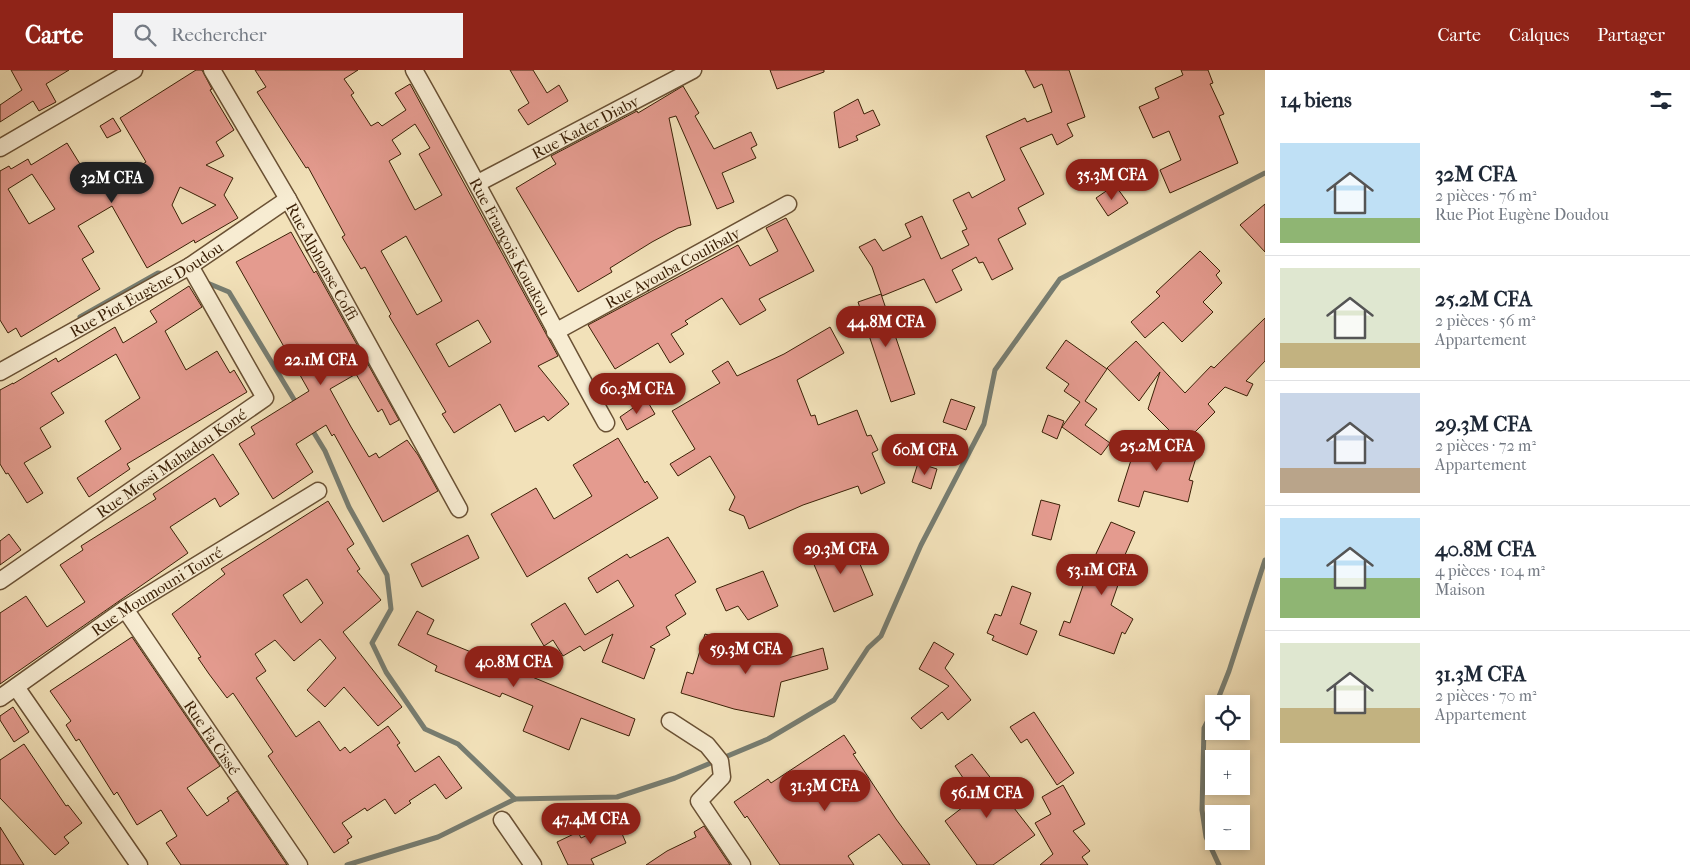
<!DOCTYPE html>
<html lang="fr">
<meta charset="utf-8">
<style>
:root{--surface:#fff;--page:#f2f2f3;--text:#1f2937;--muted:#747a83;--line:#e0e1e3;--accent:#8f2418}
body{margin:0;font-family:"IM FELL French Canon",serif;background:var(--page);color:var(--text);height:100vh;display:flex;flex-direction:column;font-size:19px;white-space:nowrap}
*{box-sizing:border-box;margin:0}
p{font-size:16px;color:var(--muted)}
.icon{flex:none;width:28px;height:28px;fill:none;stroke:currentColor;stroke-width:2;stroke-linecap:round;stroke-linejoin:round}
.map{position:relative;flex:1;overflow:hidden}
.sheet{display:flex;flex-direction:column;background:var(--surface);width:425px}
.sheet>*{flex:none}
.fabs{position:absolute;left:1205px;top:625px;display:grid;gap:10px}
.fabs a{display:grid;place-items:center;width:45px;height:45px;border-radius:0px;background:var(--surface);box-shadow:0 2px 8px #0003;font-size:25px}
.price{position:absolute;translate:-50% -42px;padding:0 11px;border-radius:18px;background:var(--accent);color:#fff;font-size:16px;line-height:32px;filter:drop-shadow(0 1px 2px #0008)}
.price::after{content:'';position:absolute;left:50%;top:30px;width:15px;height:11px;margin-left:-8px;background:inherit;clip-path:polygon(0 0,100% 0,50% 100%)}
.price.active{background:#222;color:#fff}
ul{padding:0;list-style:none}
li{display:flex;align-items:center;gap:15px;height:125px;padding:0 15px}
li+li{border-top:1px solid var(--line)}
li span{display:grid;place-items:center;flex:none;width:140px;height:100px;border-radius:0px;color:#555}
li>.icon{margin-inline-start:auto}
span .icon{width:60px;height:60px;fill:#fffc;stroke-width:1}
li b{font-size:21px}
h2{display:flex;justify-content:space-between;align-items:center;height:60px;padding:0 15px;font-size:21px}
header{display:flex;align-items:center;gap:30px;box-sizing:border-box;height:70px;padding:0 25px;background:var(--accent);color:#fff}
header strong{font-size:24px}
nav{display:flex;gap:28px;margin-inline-start:auto;font-size:18px}
.search{width:350px;height:45px;background:var(--page);display:flex;align-items:center;gap:12px;box-sizing:border-box;padding:0 18px;border-radius:0px;color:var(--muted);font-size:19px}
main{display:flex;flex:1;min-height:0}
.map>svg:first-child{display:block}
.lines{fill:none;stroke-linecap:round;stroke-linejoin:round}
.stream{stroke:#777d71;stroke-width:5}
.building{fill:#e49b8f;stroke:#3c2107;fill-rule:evenodd}
.street-casing{stroke:#6a5134;stroke-width:19}
.street{stroke:#f7ecd2;stroke-width:16}
.labels{text-anchor:middle;stroke-width:4;stroke-linejoin:round;paint-order:stroke}
.street-label{font-size:16px;fill:#3c2107;stroke:#f7ecd2}
</style>
<header>
<strong>Carte</strong>
<div class="search"><svg class="icon" aria-label="search" viewBox="0 0 24 24"><circle cx="10" cy="10" r="6"/><path d="M15 15l6 6"/></svg>Rechercher</div>
<nav><a>Carte</a><a>Calques</a><a>Partager</a></nav>
</header>
<main>
<div class="map">
<svg width="1265" height="795" viewBox="0 0 1265 795">
<rect width="100%" height="100%" fill="#f2e1b9"/>
<filter id="stains"><feTurbulence type="fractalNoise" baseFrequency=".004" numOctaves="4"/><feColorMatrix values="0 0 0 0 .2 0 0 0 0 .09 0 0 0 0 .02 0 0 0 .5 -.17"/></filter>
<radialGradient id="worn" r=".72"><stop offset=".6" stop-color="#630" stop-opacity="0"/><stop offset="1" stop-color="#630" stop-opacity=".3"/></radialGradient>
<g class="lines">
<g class="stream">
<path d="M205,212L229,222L298,336"/>
<path d="M80,247L158,203L165,204"/>
<path d="M311,358L325,381L349,437L387,505L391,539L372,573L386,602L425,659L458,674L515,729"/>
<path d="M1216,634L1229,601L1265,490"/>
<path d="M1214,638L1204,658L1202,740L1206,767L1219,795"/>
<path d="M347,795L438,767L515,729L617,727L675,708L768,669L834,630L868,578L881,566L921,475L984,354L995,300L1060,209L1265,103"/>
</g>
</g>
<g class="building">
<path d="M11,0H69L46,14L56,32L39,41L33,31L0,52V35L22,20Z"/>
<path d="M196,0H202L212,19L210,20L234,60L216,72L224,86L206,95L233,108L224,125L238,148L195,173L194,170L147,198L112,136L78,156L94,182L82,189L100,219L21,267L16,258L8,263L0,250V101L9,96L11,99L28,89L31,95L67,73L88,107L94,104L103,119L146,92L120,48ZM32,104L55,139L29,154L8,119ZM180,117L216,135L182,154L172,135Z"/>
<path d="M255,0H358L344,9L354,23L351,25L371,56L378,52L382,56L406,40L395,23L410,14L558,286L538,296L569,334L548,351L544,346L515,362L500,334L454,363L442,344L446,342L389,246L391,244L365,197L361,199L342,167L345,165L308,97L306,98L257,22L266,17ZM415,54L430,78L419,84L442,125L415,140L389,91L401,84L392,70ZM406,166L442,231L417,245L381,181ZM478,250L491,272L449,297L436,274Z"/>
<path d="M510,0H533L547,23L559,15L568,31L528,55L518,40L529,33Z"/>
<path d="M770,0H824V2L777,19Z"/>
<path d="M1025,0H1069L1085,47L1067,54L1073,66L1057,75L1052,64L1020,78L1044,124L1018,138L1026,154L998,169L1013,199L992,210L983,192L979,193L976,187L952,200L962,220L936,233L924,209L882,226L872,197L859,177L875,169L883,181L911,167L905,154L922,146L941,189L969,175L962,161L967,159L953,130L969,122L972,128L1005,110L986,66L1025,48L1027,52L1052,42L1042,14L1034,18Z"/>
<path d="M1181,0H1208L1213,13L1210,14L1224,44L1219,46L1238,93L1170,123L1160,100L1181,90L1169,61L1153,68L1139,37L1159,28L1155,18L1183,5Z"/>
<path d="M683,16L699,43L695,46L714,79L751,62L757,75L751,78L756,88L722,103L734,132L717,139L676,46L669,48L691,155L678,158L652,172L610,198L612,202L578,222L516,118L556,94L551,86L637,41L638,43Z"/>
<path d="M858,29L864,44L873,40L880,55L856,66L858,70L839,78L834,42Z"/>
<path d="M113,48L121,61L107,68L100,56Z"/>
<path d="M1115,115L1128,133L1108,146L1096,128Z"/>
<path d="M1265,134V182L1240,155Z"/>
<path d="M786,148L814,201L759,229L766,240L740,255L722,228L685,251L688,254L671,264L684,284L670,293L658,273L615,299L588,255L738,175L750,196L778,181L766,158Z"/>
<path d="M291,162L314,203L316,201L399,350L390,355L382,339L378,342L356,304L330,319L351,357L369,387L376,383L379,388L407,370L418,385L438,421L383,452L334,364L332,366L326,355L296,374L313,402L273,429L239,374L255,364L251,357L309,321L236,192Z"/>
<path d="M1200,181L1220,201L1216,205L1222,213L1203,232L1213,242L1182,272L1163,252L1145,268L1131,252L1160,226L1156,222Z"/>
<path d="M189,216L202,237L165,261L186,300L217,281L230,303L234,300L247,322L127,394L130,399L89,427L77,408L121,379L105,351L140,328L116,284L51,323L64,343L40,358L51,377L24,393L43,423L27,433L8,403L6,404L0,394V320L13,313V314L56,288L58,292L115,257L123,273L157,252L150,241Z"/>
<path d="M881,224L915,324L891,332L858,232Z"/>
<path d="M1265,248V291L1246,311L1253,314L1247,326L1225,317L1208,334L1215,342L1183,374L1148,339L1160,302L1139,331L1107,298L1136,271L1185,323L1211,296L1214,298Z"/>
<path d="M830,257L844,283L797,310L811,346L815,345L818,355L857,340L867,366L871,365L878,380L872,383L885,413L861,424L858,416L803,435L749,459L744,446L729,440L735,427L710,386L678,406L670,394L695,379L672,341L720,313L712,301L728,291L737,306L784,284Z"/>
<path d="M1066,270L1107,299L1085,331L1097,339L1085,355L1110,373L1101,385L1062,357L1080,332L1064,321L1069,314L1046,298Z"/>
<path d="M646,329L655,344L627,360L620,347Z"/>
<path d="M951,329L975,337L966,360L943,352Z"/>
<path d="M1048,345L1064,351L1057,369L1042,362Z"/>
<path d="M1139,365L1181,378L1177,382L1196,388L1189,410L1193,411L1188,432L1144,421L1139,437L1118,431Z"/>
<path d="M618,368L645,413L647,411L658,428L527,507L491,444L536,418L554,449L592,426L573,395Z"/>
<path d="M213,384L239,424L220,437L215,428L170,457L188,483L0,614V543L26,526L47,557L85,532L60,495L83,480L81,476L156,429L153,424Z"/>
<path d="M918,393L937,399L931,419L912,412Z"/>
<path d="M1041,430L1060,435L1051,470L1032,465Z"/>
<path d="M328,431L354,474L347,479L360,499L357,501L381,530L343,562L402,637L378,656L344,617L325,637L307,620L336,588L320,569L294,591L275,570L255,584L266,601L256,608L296,667L319,651L340,681L345,677L350,683L388,656L400,673L397,675L415,702L439,686L462,718L446,729L435,714L409,731L411,733L395,744L385,729L367,741L365,738L342,753L352,767L347,770L349,773L334,783L268,686L273,682L233,623L227,628L209,604L198,588L201,587L172,544L225,504L221,499ZM307,509L323,533L301,553L283,525Z"/>
<path d="M1111,452L1135,462L1114,510L1119,512L1111,535L1133,549L1125,564L1122,562L1114,584L1059,565L1064,551L1070,553L1088,501Z"/>
<path d="M9,464L21,480L0,495V471Z"/>
<path d="M468,465L479,488L422,517L411,494Z"/>
<path d="M668,467L696,512L675,525L686,544L666,557L670,565L650,577L655,579L644,609L602,592L613,564L584,581L580,576L563,586L553,570L544,576L531,554L565,533L585,565L634,536L618,510L597,523L588,508L627,484L630,488Z"/>
<path d="M849,468L873,525L834,542L810,485Z"/>
<path d="M763,501L778,536L748,550L738,536L726,541L716,519Z"/>
<path d="M1012,516L1031,523L1020,554L1037,561L1027,585L992,570L994,566L987,563L995,544L1001,546Z"/>
<path d="M417,541L434,550L427,564L635,649L629,666L581,648L569,680L523,661L533,636L502,623L500,627L435,601L437,596L398,575Z"/>
<path d="M705,564L788,588L823,578L828,599L781,612L774,647L734,639L681,623L687,602L693,604Z"/>
<path d="M132,567L220,696L187,718L207,746L229,731L227,728L237,721L287,795H181L166,773L177,766L161,740L137,755L117,722L114,725L79,669L76,671L66,655L71,651L50,621Z"/>
<path d="M934,572L954,584L945,598L971,630L948,650L942,642L921,659L911,648L949,616L919,599Z"/>
<path d="M13,637L29,662L14,672L0,650V646Z"/>
<path d="M1034,642L1074,703L1057,715L1027,669L1021,673L1010,657Z"/>
<path d="M844,665L856,683L853,684L896,749L930,795H903L879,764L848,786L854,795H780L747,746L745,748L734,732L768,709L771,713Z"/>
<path d="M24,674L66,736L68,735L82,753L64,767L69,773L55,785L0,728V690Z"/>
<path d="M972,684L1035,765L993,795H977L945,751L976,727L955,696Z"/>
<path d="M1063,715L1085,754L1073,761L1090,781L1082,787L1088,795H1040L1053,784L1035,753L1051,744L1042,727Z"/>
<path d="M617,752L626,773L591,789L594,795H568L557,772L578,762L581,768Z"/>
<path d="M704,756L730,795H646L667,781L696,767L694,762Z"/>
<path d="M0,757L24,795H0Z"/>
</g>
<g class="lines">
<g class="street-casing">
<g id="street">
<path id="s1" d="M212,0L288,129L459,439"/>
<path id="s2" d="M414,0C480,116 541,236 606,353"/>
<path d="M0,78L134,0"/>
<path id="s3" d="M478,113L693,0"/>
<path id="s4" d="M555,262L788,134"/>
<path id="s5" d="M0,302L190,196L288,129"/>
<path id="s6" d="M0,511L265,328L190,196"/>
<path id="s7" d="M125,539L299,795"/>
<path d="M16,617L139,795"/>
<path id="s8" d="M0,628L125,539L318,421"/>
<path d="M670,651L707,675L720,691L722,707L699,731L742,795"/>
<path d="M502,750L533,795"/>
</g>
</g>
<use href="#street" class="street"/>
</g>
<g class="labels">
<g class="street-label">
<text dy="6" stroke="none"><textPath href="#s3" startOffset="121">Rue Kader Diaby</textPath></text>
<text dy="6" stroke="none"><textPath href="#s2" startOffset="201">Rue François Kouakou</textPath></text>
<text dy="6" stroke="none"><textPath href="#s1" startOffset="221">Rue Alphonse Coffi</textPath></text>
<text dy="6" stroke="none"><textPath href="#s4" startOffset="134">Rue Ayouba Coulibaly</textPath></text>
<text dy="6" stroke="none"><textPath href="#s5" startOffset="168">Rue Piot Eugène Doudou</textPath></text>
<text dy="6" stroke="none"><textPath href="#s6" startOffset="208">Rue Mossi Mahadou Koné</textPath></text>
<text dy="6" stroke="none"><textPath href="#s8" startOffset="190">Rue Moumouni Touré</textPath></text>
<text dy="6" stroke="none"><textPath href="#s7" startOffset="155">Rue Fa Cissé</textPath></text>
</g>
</g>
<rect width="100%" height="100%" filter="url(#stains)"/>
<rect width="100%" height="100%" fill="url(#worn)"/>
</svg>
<div class="fabs">
<a><svg class="icon" aria-label="locate" viewBox="0 0 24 24"><circle cx="12" cy="12" r="6"/><path d="M12 2v4M12 18v4M2 12h4M18 12h4"/></svg></a>
<a>+</a>
<a>−</a>
</div>
<b class="price" style="left:1112px;top:131px">35.3M CFA</b>
<b class="price active" style="left:112px;top:134px">32M CFA</b>
<b class="price" style="left:886px;top:278px">44.8M CFA</b>
<b class="price" style="left:321px;top:316px">22.1M CFA</b>
<b class="price" style="left:637px;top:345px">60.3M CFA</b>
<b class="price" style="left:1157px;top:402px">25.2M CFA</b>
<b class="price" style="left:925px;top:406px">60M CFA</b>
<b class="price" style="left:841px;top:505px">29.3M CFA</b>
<b class="price" style="left:1102px;top:526px">53.1M CFA</b>
<b class="price" style="left:746px;top:605px">59.3M CFA</b>
<b class="price" style="left:514px;top:618px">40.8M CFA</b>
<b class="price" style="left:825px;top:742px">31.3M CFA</b>
<b class="price" style="left:987px;top:749px">56.1M CFA</b>
<b class="price" style="left:591px;top:775px">47.4M CFA</b>
</div>
<section class="sheet">
<h2>14 biens<svg class="icon" aria-label="filters" viewBox="0 0 24 24"><path d="M4 7h16M4 17h16"/><circle cx="9" cy="7" r="2"/><circle cx="15" cy="17" r="2"/></svg></h2>
<ul>
<li><span style="background:linear-gradient(#bfe0f5 75%,#8fb573 0)"><svg class="icon" aria-label="home" viewBox="0 0 24 24"><path d="M3 11l9-7 9 7M6 9v11h12V9"/></svg></span><div><b>32M CFA</b><p>2 pièces · 76 m²</p><p>Rue Piot Eugène Doudou</p></div></li>
<li><span style="background:linear-gradient(#dfe7d0 75%,#c2b280 0)"><svg class="icon" aria-label="home" viewBox="0 0 24 24"><path d="M3 11l9-7 9 7M6 9v11h12V9"/></svg></span><div><b>25.2M CFA</b><p>2 pièces · 56 m²</p><p>Appartement</p></div></li>
<li><span style="background:linear-gradient(#c9d6e8 75%,#b9a48a 0)"><svg class="icon" aria-label="home" viewBox="0 0 24 24"><path d="M3 11l9-7 9 7M6 9v11h12V9"/></svg></span><div><b>29.3M CFA</b><p>2 pièces · 72 m²</p><p>Appartement</p></div></li>
<li><span style="background:linear-gradient(#bfe0f5 60%,#8fb573 0)"><svg class="icon" aria-label="home" viewBox="0 0 24 24"><path d="M3 11l9-7 9 7M6 9v11h12V9"/></svg></span><div><b>40.8M CFA</b><p>4 pièces · 104 m²</p><p>Maison</p></div></li>
<li><span style="background:linear-gradient(#dfe7d0 65%,#c2b280 0)"><svg class="icon" aria-label="home" viewBox="0 0 24 24"><path d="M3 11l9-7 9 7M6 9v11h12V9"/></svg></span><div><b>31.3M CFA</b><p>2 pièces · 70 m²</p><p>Appartement</p></div></li>
</ul>
</section>
</main>
